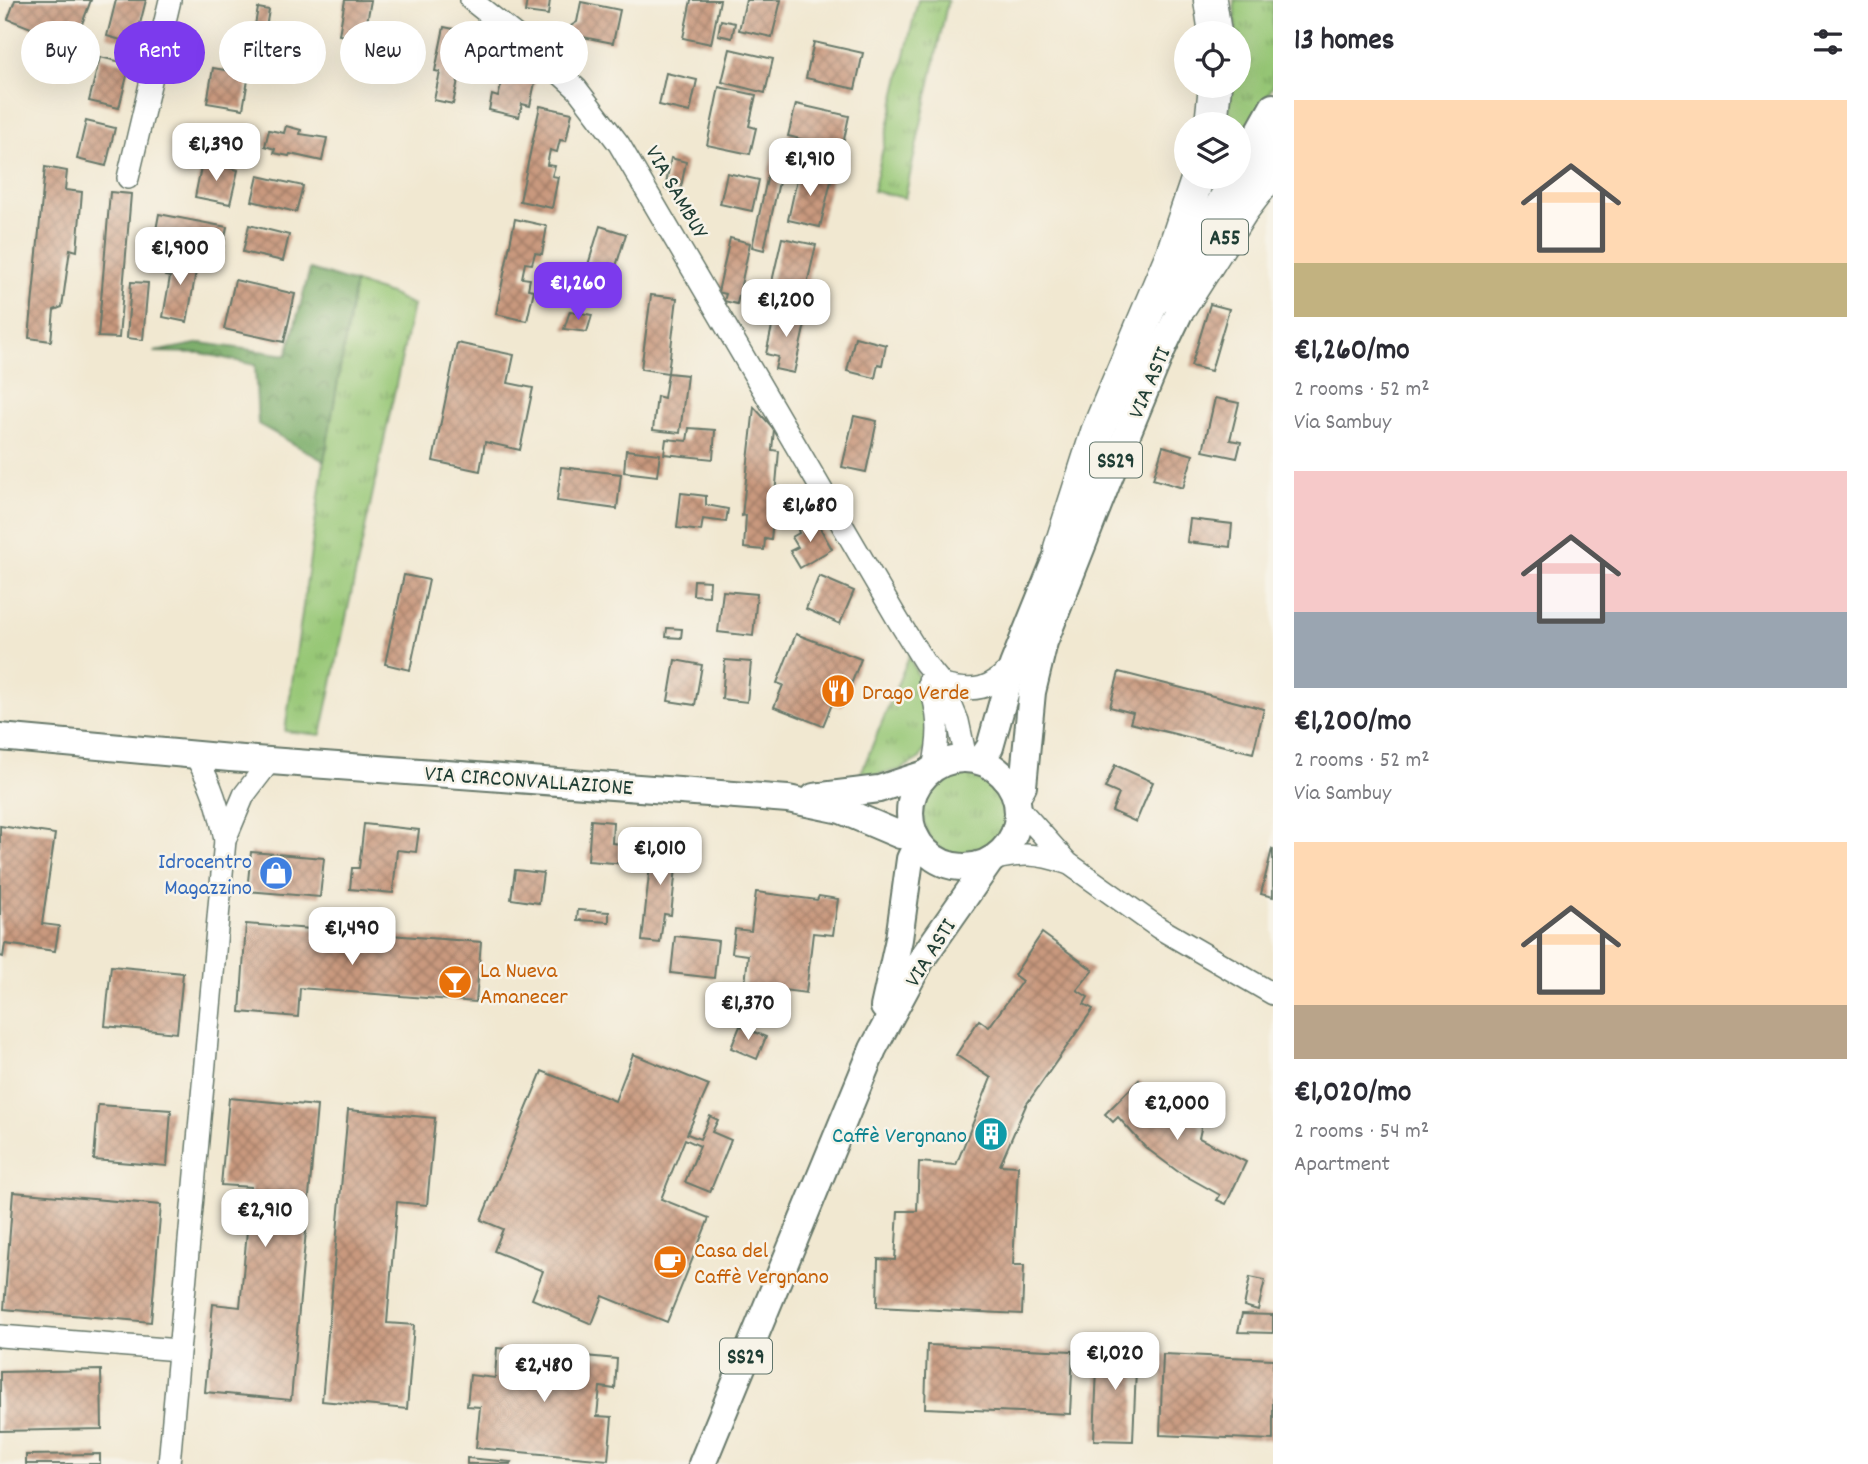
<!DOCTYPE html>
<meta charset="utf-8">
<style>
:root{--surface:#fff;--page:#f2f2f3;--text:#2b2b33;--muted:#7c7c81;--accent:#7c3aed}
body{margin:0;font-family:Dekko,sans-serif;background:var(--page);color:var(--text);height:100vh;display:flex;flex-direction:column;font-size:26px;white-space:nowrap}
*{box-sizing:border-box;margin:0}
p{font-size:23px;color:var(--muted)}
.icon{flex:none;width:38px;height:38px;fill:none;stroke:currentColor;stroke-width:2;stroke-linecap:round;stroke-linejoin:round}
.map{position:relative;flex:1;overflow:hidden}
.sheet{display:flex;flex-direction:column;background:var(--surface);width:595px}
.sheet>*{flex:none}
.top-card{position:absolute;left:21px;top:21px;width:665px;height:63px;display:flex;gap:14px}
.controls{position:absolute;left:1174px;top:21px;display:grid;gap:14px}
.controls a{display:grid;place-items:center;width:77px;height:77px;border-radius:50%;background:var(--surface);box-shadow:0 7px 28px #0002;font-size:35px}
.price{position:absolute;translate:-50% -60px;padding:0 16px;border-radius:14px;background:#fff;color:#222;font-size:23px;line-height:46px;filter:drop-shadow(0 2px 4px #0008)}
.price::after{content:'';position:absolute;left:50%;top:42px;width:21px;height:16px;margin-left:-10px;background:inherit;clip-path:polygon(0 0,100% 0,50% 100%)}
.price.on{background:var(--accent);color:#fff}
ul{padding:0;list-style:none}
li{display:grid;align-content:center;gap:14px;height:371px;padding:0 21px}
li span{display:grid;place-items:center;height:217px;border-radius:0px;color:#555}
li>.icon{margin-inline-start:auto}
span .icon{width:126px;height:126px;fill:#fffc;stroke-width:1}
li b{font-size:30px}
h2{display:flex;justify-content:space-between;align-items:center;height:84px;padding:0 21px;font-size:30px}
.tag{padding:0 24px;border-radius:32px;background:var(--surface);box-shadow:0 7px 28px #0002;font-size:24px;line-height:63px}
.tag.on{background:var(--accent);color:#fff}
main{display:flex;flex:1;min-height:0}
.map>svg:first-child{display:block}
.grass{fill:url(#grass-tufts);stroke:#5b8255;stroke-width:2}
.forest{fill:url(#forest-crowns);stroke:#4c744e;stroke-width:2}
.building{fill:url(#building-cross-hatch)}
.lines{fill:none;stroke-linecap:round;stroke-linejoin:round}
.minor-casing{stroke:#68796b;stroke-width:24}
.major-casing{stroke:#68796b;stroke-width:30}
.highway-casing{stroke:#68796b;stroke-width:35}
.minor{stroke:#fff;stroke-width:21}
.major{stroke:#fff;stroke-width:26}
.highway{stroke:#fff;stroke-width:32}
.labels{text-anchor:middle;stroke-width:5;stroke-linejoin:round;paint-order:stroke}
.shield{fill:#f7f3e8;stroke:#60746a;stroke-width:2}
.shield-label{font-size:21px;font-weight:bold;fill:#1f3d34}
.street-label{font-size:23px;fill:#1f3d34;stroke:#f7f3e8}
.food-label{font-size:23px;fill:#c56008;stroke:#f7f3e8;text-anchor:start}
.shop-label{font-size:23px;fill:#366cbe;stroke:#f7f3e8;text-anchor:end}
.culture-label{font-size:23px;fill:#0d838f;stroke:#f7f3e8;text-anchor:end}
</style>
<main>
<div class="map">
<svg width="1273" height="1464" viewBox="0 0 1273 1464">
<defs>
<pattern id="grass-tufts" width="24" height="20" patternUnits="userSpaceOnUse" patternTransform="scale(1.75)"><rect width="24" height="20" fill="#97c776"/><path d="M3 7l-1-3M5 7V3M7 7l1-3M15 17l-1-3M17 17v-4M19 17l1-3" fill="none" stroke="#7ba362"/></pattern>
<pattern id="forest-crowns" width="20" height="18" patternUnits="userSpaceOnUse" patternTransform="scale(1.75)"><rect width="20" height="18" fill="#79ac67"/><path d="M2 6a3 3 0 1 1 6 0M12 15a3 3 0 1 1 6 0" fill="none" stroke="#638d56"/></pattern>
<pattern id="building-cross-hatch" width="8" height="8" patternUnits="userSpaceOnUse" patternTransform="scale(1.75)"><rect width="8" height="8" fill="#c9997e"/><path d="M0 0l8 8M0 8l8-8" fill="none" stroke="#a37e68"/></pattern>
</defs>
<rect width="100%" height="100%" fill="#f7f3e8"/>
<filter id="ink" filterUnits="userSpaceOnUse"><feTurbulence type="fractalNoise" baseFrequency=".0143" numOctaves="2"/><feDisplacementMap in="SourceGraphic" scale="14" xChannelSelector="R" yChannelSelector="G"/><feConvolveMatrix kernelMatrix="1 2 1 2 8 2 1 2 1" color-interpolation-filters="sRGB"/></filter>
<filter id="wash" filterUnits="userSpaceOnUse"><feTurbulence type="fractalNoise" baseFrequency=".00686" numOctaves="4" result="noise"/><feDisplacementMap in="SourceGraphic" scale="28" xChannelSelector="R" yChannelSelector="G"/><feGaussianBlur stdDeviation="1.57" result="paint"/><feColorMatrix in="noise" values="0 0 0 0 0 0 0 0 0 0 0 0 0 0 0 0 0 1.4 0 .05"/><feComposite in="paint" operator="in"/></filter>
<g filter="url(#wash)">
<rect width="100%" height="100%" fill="#f1e8d1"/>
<g class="grass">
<path d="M918,0H948L905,198L873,191Z"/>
<path d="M1234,0H1273V86L1239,147V124H1227L1232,86H1239V33H1236Z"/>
<path d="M355,283L390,294L413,305L321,735L285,731L324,461Z"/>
<path d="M909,656L923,687L930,739L920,758L900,770L859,778Z"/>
<circle cx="966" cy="814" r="43"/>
</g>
<path class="forest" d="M310,269L355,283L324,461L258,424L255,365L201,353L154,352L201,343L287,355Z"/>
<g id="blocks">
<g class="building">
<path d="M15,0H91L74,45L8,19Z"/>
<path d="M116,0H146L135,44L107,36Z"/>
<path d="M345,0H371L364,39L339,35Z"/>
<path d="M527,0H550L548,15L525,12Z"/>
<path d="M691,0H720L711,44L683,38Z"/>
<path d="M746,0H781L772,37L739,30Z"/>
<path d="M581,2L620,10L613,43L583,37L575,42L566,29L577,22Z"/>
<path d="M258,8L269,10L259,68L248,66Z"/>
<path d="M721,20L735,23L732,38L718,35Z"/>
<path d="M444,27L464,31L461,46L465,47L453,104L434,100L440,72L435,71Z"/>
<path d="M814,42L863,53L855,89L806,78Z"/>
<path d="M511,49L537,73L530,106L522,104L519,117L489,110L492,95L498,97Z"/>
<path d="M730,49L773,59L765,93L722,82Z"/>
<path d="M100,57L130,64L119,108L89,101Z"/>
<path d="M213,68L249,74L243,109L207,103Z"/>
<path d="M666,73L697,80L690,112L659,105Z"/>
<path d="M719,87L756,95L749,126L756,128L750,154L707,145Z"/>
<path d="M796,104L849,116L842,149L788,136Z"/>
<path d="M540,106L572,113L566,141L560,140L557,152L550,150L547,165L555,166L552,176L558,177L552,208L520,201Z"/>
<path d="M86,121L115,128L106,166L77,159Z"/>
<path d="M286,126L301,130L300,134L327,138L322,161L290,154L289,156L274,153L275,149L265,146L269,130L284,133Z"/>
<path d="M774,147L786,150L764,250L752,247Z"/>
<path d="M671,158L686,162L680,192L665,189Z"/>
<path d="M202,162L238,170L230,204L195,197Z"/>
<path d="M45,167L67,171L65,190L82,192L77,251L70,249L62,307L54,310L51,341L29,338Z"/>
<path d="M799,170L832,177L820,227L788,220Z"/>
<path d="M727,173L759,180L752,211L720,204Z"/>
<path d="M258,176L303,186L296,212L252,201Z"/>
<path d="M110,192L131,194L119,338L98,337Z"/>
<path d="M159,214L227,227L222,254L200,250L202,244L178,239L177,245L154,241Z"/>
<path d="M515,219L547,226L542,254L535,253L532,264L525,263L522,278L530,279L528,289L534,290L527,321L496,314Z"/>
<path d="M249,225L289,235L283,261L243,252Z"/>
<path d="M600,226L626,234L613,276L587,268Z"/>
<path d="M730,238L750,243L737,304L724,301L726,294L718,292Z"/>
<path d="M782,238L816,245L805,293L771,286Z"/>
<path d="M168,255L198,260L187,322L163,317L170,277L165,276Z"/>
<path d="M235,280L295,294L284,342L224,329Z"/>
<path d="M131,282L148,283L143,340L127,338Z"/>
<path d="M651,295L677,298L668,373L687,375L680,433L653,430L657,396L664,398L668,373L641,369Z"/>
<path d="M1210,304L1229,309L1211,371L1191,366Z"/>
<path d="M776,308L807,315L794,373L775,369L778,357L766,354Z"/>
<path d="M570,311L592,315L587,332L564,329Z"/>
<path d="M855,337L886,345L882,365L878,364L875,378L847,371Z"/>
<path d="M457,343L514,355L508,383L533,388L520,450L485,442L480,471L433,461Z"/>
<path d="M1215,398L1239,403L1230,440L1241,442L1237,458L1203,451Z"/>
<path d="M754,407L774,429L772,450L779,451L771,540L765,539L764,550L744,548L746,515L742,516Z"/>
<path d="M854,416L877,421L866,472L842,467Z"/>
<path d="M689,428L715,430L713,459L664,454L666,439L687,441Z"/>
<path d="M1163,446L1193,455L1183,488L1153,479Z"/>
<path d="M626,450L660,454L657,476L624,472Z"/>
<path d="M561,467L621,474L617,509L557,501Z"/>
<path d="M681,493L706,496V505L728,509L726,522L703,519L701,531L677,528Z"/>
<path d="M815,519L832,549L800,568L790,551L798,547L792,537L799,533L798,530Z"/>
<path d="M1190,519L1232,524L1230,547L1187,542Z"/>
<path d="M404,575L429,580L410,670L385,664Z"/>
<path d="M819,576L854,591L840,624L806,609Z"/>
<path d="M694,580L710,581L709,596L693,595Z"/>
<path d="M723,591L757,594L753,636L718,632Z"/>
<path d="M667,628L682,629L681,638L666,637Z"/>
<path d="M796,634L861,659L842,707L832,704L823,726L774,707L783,685L777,683Z"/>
<path d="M675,660L702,665L695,705L668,701Z"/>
<path d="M725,660L751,662L747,702L722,699Z"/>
<path d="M1119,672L1264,709L1253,753L1130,723L1133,713L1110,707Z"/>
<path d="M1115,765L1153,782L1136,822L1112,811L1119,794L1105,788Z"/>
<path d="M591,820L613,822L612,843L644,846L642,865L588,861Z"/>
<path d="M364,824L419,830L416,852L397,850L393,893L350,889L352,868H359Z"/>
<path d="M0,826L55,834L42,924L59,926L55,951L5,944L3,957L0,956Z"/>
<path d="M653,836L679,839L671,915L664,914L660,943L642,941Z"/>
<path d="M1272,849L1273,850V897L1261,894Z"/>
<path d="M251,852L324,858L320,897L247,891Z"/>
<path d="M515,870L543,873L539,903L511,899Z"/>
<path d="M756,892L817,900L819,896L838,899L833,935L813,933L806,993L745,985L748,955L732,953L735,929L751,931Z"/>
<path d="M578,910L609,912V922L577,920Z"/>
<path d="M246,924L481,942L476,1002L300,988L298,1017L240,1012Z"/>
<path d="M1042,933L1093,970L1077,990L1088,997L1084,1004L1093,1009L1026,1105L1000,1165L1018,1166L1013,1265H1024L1022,1314L877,1307L878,1259L895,1260L898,1211H917L919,1162L956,1165L991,1078L956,1055L979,1020L989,1027L1022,981L1014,975Z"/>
<path d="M675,936L718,941L714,978L671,973Z"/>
<path d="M111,966L183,973L177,1033L105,1026Z"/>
<path d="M740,1026L766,1037L757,1059L731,1048Z"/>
<path d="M633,1054L709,1085L687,1134L700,1139L710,1116L718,1120L712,1132L731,1140L710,1192L685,1182L700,1146L685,1139L661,1199L709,1218L667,1322L603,1296L592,1324L532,1299L543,1271L494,1251L503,1229L481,1220L542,1071L615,1101Z"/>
<path d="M1139,1080L1170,1116L1179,1113L1188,1114L1199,1123L1201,1129L1199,1138L1246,1162L1226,1204L1217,1200L1220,1195L1177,1171L1145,1147L1118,1117L1113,1122L1105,1114Z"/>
<path d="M229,1098L317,1106L291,1400L205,1392L213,1304L240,1307L251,1187L221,1185Z"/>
<path d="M98,1105L171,1110L167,1166L94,1160Z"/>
<path d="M348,1110L435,1118L427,1205L397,1202L387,1323L414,1325L407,1409L322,1401Z"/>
<path d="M13,1192L161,1205L151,1322L4,1309Z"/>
<path d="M1250,1277L1265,1280L1258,1310L1244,1306Z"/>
<path d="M1242,1314L1273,1315V1333L1238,1332Z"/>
<path d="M1098,1343L1137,1345L1133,1441L1094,1440Z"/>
<path d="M927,1345L1073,1351L1070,1414L925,1408Z"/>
<path d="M497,1348L617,1359L615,1389L600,1387L597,1416L612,1417L608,1460L476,1448L480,1407L467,1406L470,1375L495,1378Z"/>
<path d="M1163,1354L1273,1359V1440L1160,1435Z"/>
<path d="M101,1370L102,1429L0,1431V1372Z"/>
<path d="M100,1454V1464H26V1455Z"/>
<path d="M467,1458L511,1462L510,1464H467Z"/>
</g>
</g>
</g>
<g filter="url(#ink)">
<use href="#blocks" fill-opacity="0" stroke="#68796b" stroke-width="2"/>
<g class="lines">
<g class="minor-casing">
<g id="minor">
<path d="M471,0L533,49L577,89L619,144L898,620L924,662L943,685L958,721L966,758"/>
<path d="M128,178L170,0"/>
<path d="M929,681C939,715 941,733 933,768"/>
<path d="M943,685C974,693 991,690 1013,665"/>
<path d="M1017,806L1068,863L1159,928L1273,994"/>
<path d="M225,840L244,795L270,761"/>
<path d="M991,860C1021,853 1037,853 1066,863"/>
<path d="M0,1336L179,1350"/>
<path d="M169,1464L225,840C219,807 212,785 195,755"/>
</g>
</g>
<g class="major-casing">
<g id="major">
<path d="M1246,155L1273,107"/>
<path d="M1245,190L1273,140"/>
<path d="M1167,298L1234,177"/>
<path d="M0,737L230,758L788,799L841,810L900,835L915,836"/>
<circle cx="964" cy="813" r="54"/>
<path d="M980,761L990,747L1013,665L1068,529"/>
<path d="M814,797L879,789L925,774"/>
<path d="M1016,798L1023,786L1032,692L1044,642L1110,475L1163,347L1191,288"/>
<path d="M884,1007L899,939L910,859L918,842"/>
<path d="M702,1464L873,1049L921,960L991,860"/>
</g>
</g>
<g class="highway-casing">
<g id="highway">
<path d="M1210,0L1215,33"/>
<path d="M1211,124L1215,86"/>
<path d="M1181,306L1243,209L1273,170"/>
<path d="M1060,548L1097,432L1172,254L1198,177"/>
</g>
</g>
<use href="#minor" class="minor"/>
<use href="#major" class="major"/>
<use href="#highway" class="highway"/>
</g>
</g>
<defs>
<g id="restaurant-disc" transform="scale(1.75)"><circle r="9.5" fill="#e8710a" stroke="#f7f3e8"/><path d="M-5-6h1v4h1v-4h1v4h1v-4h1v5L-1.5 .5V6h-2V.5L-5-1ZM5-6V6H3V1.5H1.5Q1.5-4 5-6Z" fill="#fff"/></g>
<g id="shop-disc" transform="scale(1.75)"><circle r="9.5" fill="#3f7fe0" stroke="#f7f3e8"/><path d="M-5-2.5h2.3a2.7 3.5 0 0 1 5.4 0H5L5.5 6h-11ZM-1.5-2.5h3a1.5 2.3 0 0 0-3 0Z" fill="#fff"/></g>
<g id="bar-disc" transform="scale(1.75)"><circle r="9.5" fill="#e8710a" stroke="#f7f3e8"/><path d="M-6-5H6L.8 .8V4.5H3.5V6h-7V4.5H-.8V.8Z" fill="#fff"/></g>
<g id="building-disc" transform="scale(1.75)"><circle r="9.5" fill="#0f9aa8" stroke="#f7f3e8"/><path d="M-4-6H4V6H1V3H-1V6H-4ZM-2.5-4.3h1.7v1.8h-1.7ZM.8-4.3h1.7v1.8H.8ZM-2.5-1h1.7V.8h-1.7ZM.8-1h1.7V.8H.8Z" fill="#fff"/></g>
<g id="cafe-disc" transform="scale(1.75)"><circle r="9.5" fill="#e8710a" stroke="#f7f3e8"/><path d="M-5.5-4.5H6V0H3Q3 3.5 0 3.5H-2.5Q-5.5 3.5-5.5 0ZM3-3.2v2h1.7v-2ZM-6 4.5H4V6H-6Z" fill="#fff"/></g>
</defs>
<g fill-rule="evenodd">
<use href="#restaurant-disc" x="838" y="691"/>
<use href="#shop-disc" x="276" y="873"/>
<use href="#bar-disc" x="455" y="982"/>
<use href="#building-disc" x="991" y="1134"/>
<use href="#cafe-disc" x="670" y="1262"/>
</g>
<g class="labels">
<g class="shield">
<rect x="1202" y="219.5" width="46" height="35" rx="5"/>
<rect x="1090" y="442.5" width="52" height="35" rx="5"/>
<rect x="720" y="1338.5" width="52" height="35" rx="5"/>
</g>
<g class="shield-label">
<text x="1225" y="244">A55</text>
<text x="1116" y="467">SS29</text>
<text x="746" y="1363">SS29</text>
</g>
<g class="street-label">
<text transform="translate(678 191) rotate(60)" y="8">VIA SAMBUY</text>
<text transform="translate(1148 382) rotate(-67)" y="8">VIA ASTI</text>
<text transform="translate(529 779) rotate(4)" y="8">VIA CIRCONVALLAZIONE</text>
<text transform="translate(929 952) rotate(-58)" y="8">VIA ASTI</text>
</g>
<g class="food-label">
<text x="862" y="699">Drago Verde</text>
<text x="480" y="977">La Nueva<tspan x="480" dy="26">Amanecer</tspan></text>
<text x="694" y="1257">Casa del<tspan x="694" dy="26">Caffè Vergnano</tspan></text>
</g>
<g class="shop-label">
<text x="252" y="868">Idrocentro<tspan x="252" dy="26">Magazzino</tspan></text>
</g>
<g class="culture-label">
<text x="967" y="1142">Caffè Vergnano</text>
</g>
</g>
</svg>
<div class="controls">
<a><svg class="icon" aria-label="locate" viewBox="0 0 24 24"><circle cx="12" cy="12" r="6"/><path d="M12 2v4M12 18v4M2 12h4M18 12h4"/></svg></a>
<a><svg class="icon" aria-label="layers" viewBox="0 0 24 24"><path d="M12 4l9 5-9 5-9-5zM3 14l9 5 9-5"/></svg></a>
</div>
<b class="price" style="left:216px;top:183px">€1,390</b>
<b class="price" style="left:810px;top:198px">€1,910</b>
<b class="price" style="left:180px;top:287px">€1,900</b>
<b class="price on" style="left:578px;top:322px">€1,260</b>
<b class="price" style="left:786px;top:339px">€1,200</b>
<b class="price" style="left:810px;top:544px">€1,680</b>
<b class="price" style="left:660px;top:887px">€1,010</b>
<b class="price" style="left:352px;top:967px">€1,490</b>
<b class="price" style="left:748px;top:1042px">€1,370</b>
<b class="price" style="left:1177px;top:1142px">€2,000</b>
<b class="price" style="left:265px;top:1249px">€2,910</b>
<b class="price" style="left:1115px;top:1392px">€1,020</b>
<b class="price" style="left:544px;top:1404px">€2,480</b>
<div class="top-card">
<a class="tag">Buy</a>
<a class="tag on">Rent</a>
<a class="tag">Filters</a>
<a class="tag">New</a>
<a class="tag">Apartment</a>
</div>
</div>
<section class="sheet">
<h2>13 homes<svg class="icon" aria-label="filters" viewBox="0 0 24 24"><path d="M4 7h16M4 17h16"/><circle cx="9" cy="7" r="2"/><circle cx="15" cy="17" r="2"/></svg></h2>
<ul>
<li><span style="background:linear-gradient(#ffd9b3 75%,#c2b280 0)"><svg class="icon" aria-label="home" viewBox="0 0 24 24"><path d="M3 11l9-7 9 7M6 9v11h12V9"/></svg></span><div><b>€1,260/mo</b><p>2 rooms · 52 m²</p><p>Via Sambuy</p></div></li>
<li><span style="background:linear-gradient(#f6c9c9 65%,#9aa5b1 0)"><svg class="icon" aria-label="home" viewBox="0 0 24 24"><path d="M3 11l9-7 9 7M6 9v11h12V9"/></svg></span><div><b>€1,200/mo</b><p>2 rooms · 52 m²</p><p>Via Sambuy</p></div></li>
<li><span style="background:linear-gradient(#ffd9b3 75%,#b9a48a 0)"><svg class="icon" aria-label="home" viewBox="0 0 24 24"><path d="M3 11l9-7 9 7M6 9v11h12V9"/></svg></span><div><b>€1,020/mo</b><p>2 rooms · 54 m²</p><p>Apartment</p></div></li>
</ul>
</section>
</main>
